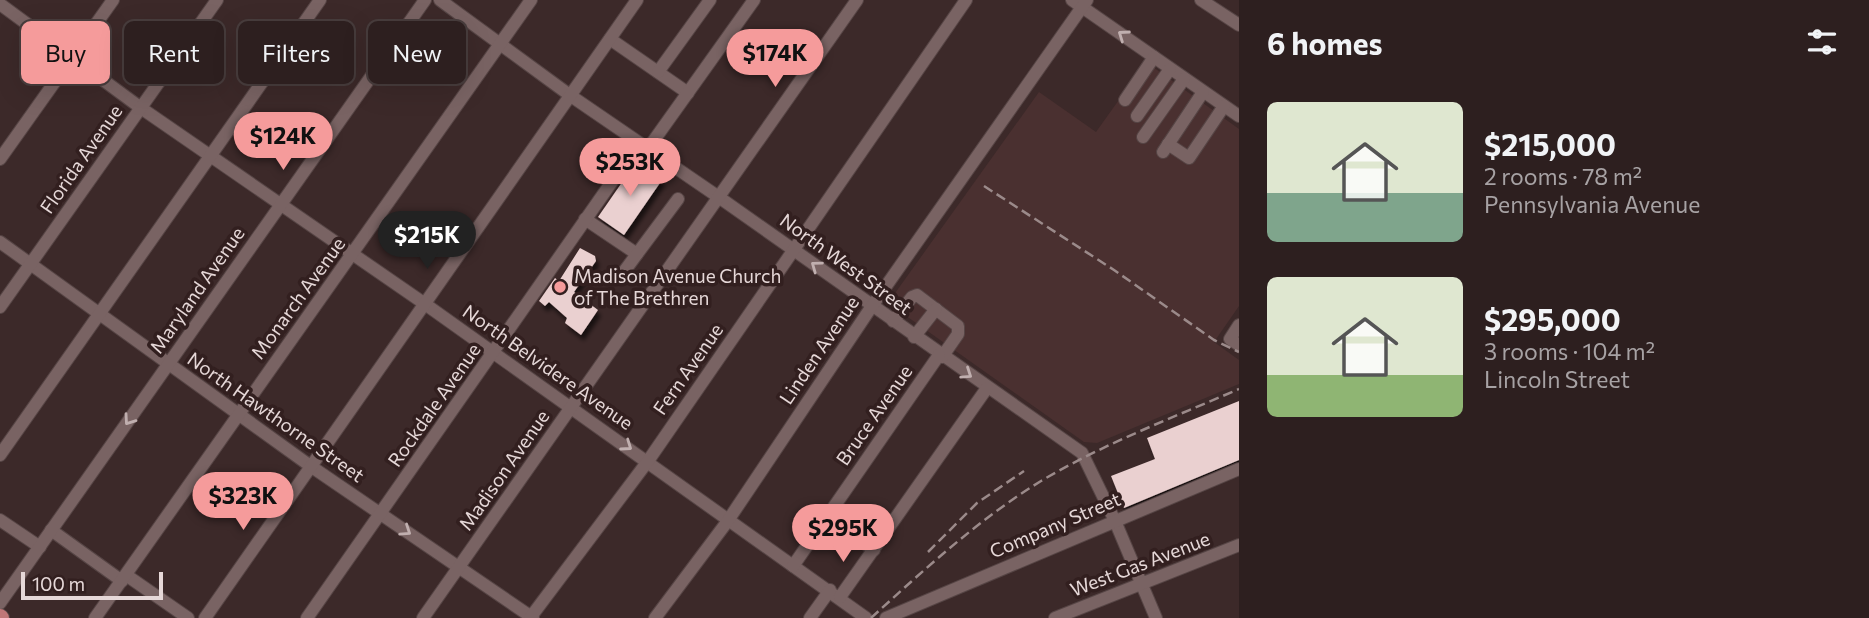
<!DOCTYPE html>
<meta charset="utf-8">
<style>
:root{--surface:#2d1f1f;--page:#352728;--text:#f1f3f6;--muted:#a7a2a4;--line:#483d3d;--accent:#f59b9b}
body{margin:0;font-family:Commissioner,sans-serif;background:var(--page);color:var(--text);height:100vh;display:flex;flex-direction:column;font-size:26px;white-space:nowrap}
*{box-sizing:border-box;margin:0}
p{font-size:23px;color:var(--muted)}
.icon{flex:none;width:38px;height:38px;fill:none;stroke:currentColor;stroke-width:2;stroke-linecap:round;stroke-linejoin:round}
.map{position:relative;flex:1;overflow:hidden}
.side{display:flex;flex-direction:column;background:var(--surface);width:630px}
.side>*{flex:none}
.hud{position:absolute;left:21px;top:21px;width:665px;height:63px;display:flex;gap:14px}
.scale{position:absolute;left:21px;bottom:18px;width:142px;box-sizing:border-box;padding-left:7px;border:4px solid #e6d8d8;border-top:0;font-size:19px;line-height:24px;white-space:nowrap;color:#e6d8d8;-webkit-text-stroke:5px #321f1f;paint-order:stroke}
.price{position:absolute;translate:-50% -60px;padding:0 16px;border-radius:24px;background:var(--accent);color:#111;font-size:23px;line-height:46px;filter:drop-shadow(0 2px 4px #0008)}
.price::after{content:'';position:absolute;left:50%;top:42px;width:21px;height:16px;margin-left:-10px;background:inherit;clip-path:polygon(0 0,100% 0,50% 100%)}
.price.active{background:#222;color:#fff}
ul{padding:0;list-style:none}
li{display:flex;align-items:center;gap:21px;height:175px;padding:0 28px}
li span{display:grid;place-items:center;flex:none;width:196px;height:140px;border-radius:10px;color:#555}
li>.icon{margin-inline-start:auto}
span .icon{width:84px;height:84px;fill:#fffc;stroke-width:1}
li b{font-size:30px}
h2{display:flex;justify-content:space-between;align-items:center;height:84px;padding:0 28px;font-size:30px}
.chip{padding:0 24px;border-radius:10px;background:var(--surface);box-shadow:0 7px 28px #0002,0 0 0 2px var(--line);font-size:24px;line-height:63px}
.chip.active{background:var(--accent);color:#111}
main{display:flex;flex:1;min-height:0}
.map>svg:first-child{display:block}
.built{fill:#4a3030}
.building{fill:#ead0d0;filter:url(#shadow)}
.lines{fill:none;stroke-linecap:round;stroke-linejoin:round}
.minor-casing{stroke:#564545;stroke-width:14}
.major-casing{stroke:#564545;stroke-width:18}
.minor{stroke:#796363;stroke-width:12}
.major{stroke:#c07778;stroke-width:16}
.rail{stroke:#9b8a8a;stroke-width:2.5;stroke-dasharray:10 5;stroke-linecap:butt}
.oneway{stroke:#c0afaf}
.poi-dot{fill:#f59b9b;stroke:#321f1f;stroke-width:2.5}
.labels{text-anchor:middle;stroke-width:7;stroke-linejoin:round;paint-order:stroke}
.street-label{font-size:19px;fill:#e6d8d8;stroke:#321f1f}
.poi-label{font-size:19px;fill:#e6d8d8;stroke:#321f1f;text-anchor:start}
</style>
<main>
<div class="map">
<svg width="1239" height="618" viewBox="0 0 1239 618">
<defs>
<filter id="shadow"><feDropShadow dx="3" dy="5.5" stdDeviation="2" flood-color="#0009"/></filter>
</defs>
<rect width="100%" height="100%" fill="#3c2929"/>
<path class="built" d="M1146,62L1239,129V306L1214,342L1239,360V384L1097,443L1084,442L888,303L1039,92L1096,132Z"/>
<g class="building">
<path d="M636,162L662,180L624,235L598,217Z"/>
<path d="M580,248L595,256L596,261L574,292L598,310L581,335L565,323L567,318L549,302L545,306L539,301L555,278L559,281Z"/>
<path d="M1239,401V460L1124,508L1111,476L1155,459L1147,438Z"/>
</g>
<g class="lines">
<g class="minor-casing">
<g id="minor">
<path d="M440,0L571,96L720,198L1082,453L1115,521L1156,618"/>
<path d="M1072,0L1239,116"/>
<path d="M1201,0L1239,25"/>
<path d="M0,4L141,108L425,304L866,618"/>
<path d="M610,39L688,93"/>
<path d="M658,72L710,0"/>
<path d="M1125,100L1154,57"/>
<path d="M1137,116L1170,69"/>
<path d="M1143,137L1184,79"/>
<path d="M1168,144L1189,158L1224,106"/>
<path d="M647,150L754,0"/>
<path d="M1163,152L1203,92"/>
<path d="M0,159L113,0"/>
<path d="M585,219L637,254L678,199"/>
<path d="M0,242L309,465L533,618"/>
<path d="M623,273L637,254"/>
<path d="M0,307L217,0"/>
<path d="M893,321L912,297L917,295L958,326V334L942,357"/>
<path d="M1239,325L1230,339L1239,345"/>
<path d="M914,337L936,309"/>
<path d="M0,455L320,0"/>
<path d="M827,516L874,550"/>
<path d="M0,520L40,547"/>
<path d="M51,530L122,581"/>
<path d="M793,566L939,355"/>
<path d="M126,575L188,618"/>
<path d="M840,597L987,388"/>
<path d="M0,603L425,0"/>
<path d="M95,618L531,0"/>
<path d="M205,618L637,0"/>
<path d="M307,618L639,143"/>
<path d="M423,618L857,0"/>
<path d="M530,618L648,461L966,0"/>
<path d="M655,618L727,522L872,306L1087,0"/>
<path d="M810,618L830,590"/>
<path d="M886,618L1239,469"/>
<path d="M1055,618L1239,545"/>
</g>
</g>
<g class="major-casing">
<path id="major" d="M0,617L1,618"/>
</g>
<use href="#minor" class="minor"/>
<use href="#major" class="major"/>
<g class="rail">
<path d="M984,186L1114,270L1214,340L1239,352"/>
<path d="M928,552L977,503L1024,471"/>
<path d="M871,618C925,569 979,519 1041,481C1103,444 1172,418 1239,389"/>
</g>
</g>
<defs><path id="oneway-chevron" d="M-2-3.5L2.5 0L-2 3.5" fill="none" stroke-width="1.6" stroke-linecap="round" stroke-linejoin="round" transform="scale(1.75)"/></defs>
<g class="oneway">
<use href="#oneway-chevron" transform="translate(1123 35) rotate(-145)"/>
<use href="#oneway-chevron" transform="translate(816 266) rotate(-144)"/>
<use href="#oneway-chevron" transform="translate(967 374) rotate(34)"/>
<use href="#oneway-chevron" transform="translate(129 420) rotate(125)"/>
<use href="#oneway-chevron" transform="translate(627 446) rotate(35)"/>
<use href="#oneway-chevron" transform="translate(406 531) rotate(34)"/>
</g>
<circle class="poi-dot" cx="560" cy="287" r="7"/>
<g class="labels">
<g class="street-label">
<text transform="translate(81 159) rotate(-55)" y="7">Florida Avenue</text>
<text transform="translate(846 264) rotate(36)" y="7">North West Street</text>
<text transform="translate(197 290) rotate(-55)" y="7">Maryland Avenue</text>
<text transform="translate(298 298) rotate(-54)" y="7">Monarch Avenue</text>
<text transform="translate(819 350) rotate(-56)" y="7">Linden Avenue</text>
<text transform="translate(548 367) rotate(35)" y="7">North Belvidere Avenue</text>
<text transform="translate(688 369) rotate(-55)" y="7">Fern Avenue</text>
<text transform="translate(434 405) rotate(-55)" y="7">Rockdale Avenue</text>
<text transform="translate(874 415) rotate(-55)" y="7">Bruce Avenue</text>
<text transform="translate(276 417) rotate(35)" y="7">North Hawthorne Street</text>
<text transform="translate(504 470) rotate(-55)" y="7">Madison Avenue</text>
<text transform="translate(1055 525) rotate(-23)" y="7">Company Street</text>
<text transform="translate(1140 564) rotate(-21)" y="7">West Gas Avenue</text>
</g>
<g class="poi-label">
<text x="574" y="283">Madison Avenue Church<tspan x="574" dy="22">of The Brethren</tspan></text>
</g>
</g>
</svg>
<div class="scale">100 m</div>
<b class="price" style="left:775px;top:89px">$174K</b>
<b class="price" style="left:283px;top:172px">$124K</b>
<b class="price" style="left:630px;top:198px">$253K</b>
<b class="price active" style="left:427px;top:271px">$215K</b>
<b class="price" style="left:243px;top:532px">$323K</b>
<b class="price" style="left:843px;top:564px">$295K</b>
<div class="hud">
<a class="chip active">Buy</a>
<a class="chip">Rent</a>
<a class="chip">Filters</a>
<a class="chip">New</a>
</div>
</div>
<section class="side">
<h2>6 homes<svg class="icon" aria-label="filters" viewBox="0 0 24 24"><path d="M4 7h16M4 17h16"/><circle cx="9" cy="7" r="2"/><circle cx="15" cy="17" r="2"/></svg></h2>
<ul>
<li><span style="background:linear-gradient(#dfe7d0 65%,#7fa58c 0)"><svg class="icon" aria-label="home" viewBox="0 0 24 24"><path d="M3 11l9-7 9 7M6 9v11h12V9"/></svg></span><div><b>$215,000</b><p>2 rooms · 78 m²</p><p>Pennsylvania Avenue</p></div></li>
<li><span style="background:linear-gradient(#dfe7d0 70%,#8fb573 0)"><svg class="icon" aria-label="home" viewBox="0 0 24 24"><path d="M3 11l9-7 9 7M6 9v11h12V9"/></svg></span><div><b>$295,000</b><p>3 rooms · 104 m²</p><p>Lincoln Street</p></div></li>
</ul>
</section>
</main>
